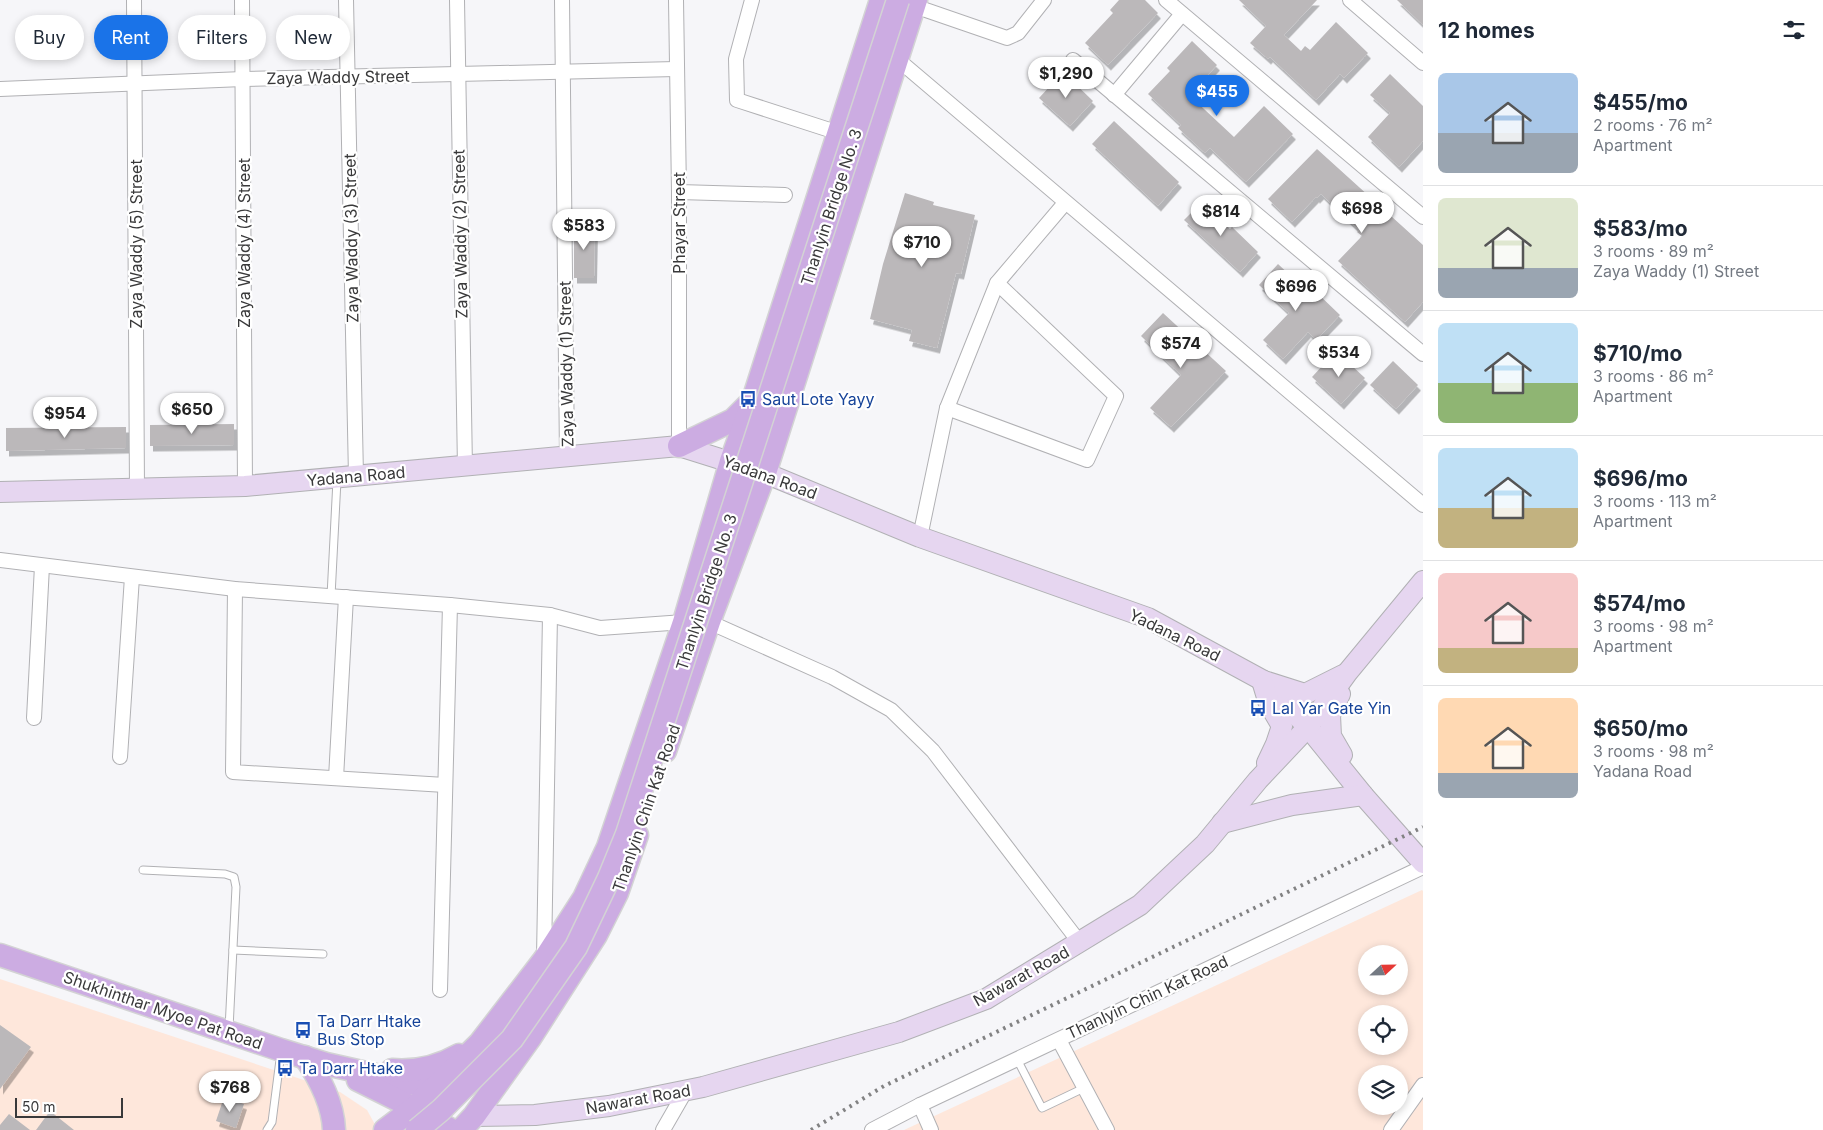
<!DOCTYPE html>
<meta charset="utf-8">
<style>
:root{--surface:#fff;--page:#f6f6f7;--text:#1f2937;--muted:#747a83;--line:#e0e1e3;--accent:#1a73e8}
body{margin:0;font-family:Inter,sans-serif;background:var(--page);color:var(--text);height:100vh;display:flex;flex-direction:column;font-size:19px;white-space:nowrap}
*{box-sizing:border-box;margin:0}
p{font-size:16px;color:var(--muted)}
.icon{flex:none;width:28px;height:28px;fill:none;stroke:currentColor;stroke-width:2;stroke-linecap:round;stroke-linejoin:round}
.map{position:relative;flex:1;overflow:hidden}
.drawer{display:flex;flex-direction:column;background:var(--surface);width:400px}
.drawer>*{flex:none}
.banner{position:absolute;left:15px;top:15px;width:475px;height:45px;display:flex;gap:10px}
.needle{width:32px;rotate:68deg}
.tools{position:absolute;left:1358px;top:945px;display:grid;gap:10px}
.tools a{display:grid;place-items:center;width:50px;height:50px;border-radius:50%;background:var(--surface);box-shadow:0 2px 8px #0003;font-size:25px}
.scale{position:absolute;left:15px;bottom:12px;width:108px;box-sizing:border-box;padding-left:5px;border:2px solid #39393a;border-top:0;font-size:14px;line-height:18px;white-space:nowrap;color:#39393a;-webkit-text-stroke:4px #fff;paint-order:stroke}
.price{position:absolute;translate:-50% -42px;padding:0 11px;border-radius:18px;background:#fff;color:#222;font-size:16px;line-height:32px;filter:drop-shadow(0 1px 2px #0008)}
.price::after{content:'';position:absolute;left:50%;top:30px;width:15px;height:11px;margin-left:-8px;background:inherit;clip-path:polygon(0 0,100% 0,50% 100%)}
.price.active{background:var(--accent);color:#fff}
ul{padding:0;list-style:none}
li{display:flex;align-items:center;gap:15px;height:125px;padding:0 15px}
li+li{border-top:1px solid var(--line)}
li span{display:grid;place-items:center;flex:none;width:140px;height:100px;border-radius:8px;color:#555}
li>.icon{margin-inline-start:auto}
span .icon{width:60px;height:60px;fill:#fffc;stroke-width:1}
li b{font-size:21px}
h2{display:flex;justify-content:space-between;align-items:center;height:60px;padding:0 15px;font-size:21px}
.tag{padding:0 18px;border-radius:22px;background:var(--surface);box-shadow:0 2px 8px #0003;font-size:18px;line-height:45px}
.tag.active{background:var(--accent);color:#fff}
main{display:flex;flex:1;min-height:0}
.map>svg:first-child{display:block}
.industrial{fill:#fee7db;fill-rule:evenodd}
.building{fill:#bbb8ba;filter:url(#shadow)}
.lines{fill:none;stroke-linecap:round;stroke-linejoin:round}
.lane-casing{stroke:#b1b1b4;stroke-width:9}
.street-casing{stroke:#b1b1b4;stroke-width:16}
.secondary-casing{stroke:#b1b1b4;stroke-width:22}
.primary-casing{stroke:#d3d3d4;stroke-width:25}
.lane{stroke:#fff;stroke-width:7}
.street{stroke:#fff;stroke-width:14}
.secondary{stroke:#e6d6f0;stroke-width:20}
.primary{stroke:#ccace2;stroke-width:22}
.rail{stroke:#828283;stroke-width:4;stroke-dasharray:2.5 5;stroke-linecap:butt}
.primary-bridge-casing{stroke:#d3d3d4;stroke-width:25;stroke-linecap:butt}
.primary-bridge{stroke:#ccace2;stroke-width:22}
.labels{text-anchor:middle;stroke-width:4.5;stroke-linejoin:round;paint-order:stroke}
.street-label{font-size:16px;fill:#39393a;stroke:#fff}
.transit-label{font-size:16px;fill:#164399;stroke:#fff;text-anchor:start}
</style>
<main>
<div class="map">
<svg width="1423" height="1130" viewBox="0 0 1423 1130">
<defs>
<filter id="shadow"><feDropShadow dx="3" dy="5.5" stdDeviation="0" flood-color="#0004"/></filter>
</defs>
<rect width="100%" height="100%" fill="#f6f6f9"/>
<g class="industrial">
<path d="M1422,890L1423,891V1130H904ZM1366,954H1399V986H1366ZM1366,1014H1399V1046H1366ZM1366,1074H1399V1106H1366Z"/>
<path d="M0,979L340,1092L367,1110L378,1130H0Z"/>
</g>
<g class="building">
<path d="M1119,0H1145L1158,13L1108,65L1085,43L1113,13L1110,10Z"/>
<path d="M1239,0H1317L1284,35L1301,51L1305,46L1310,50L1336,22L1368,53L1344,78L1340,74L1316,100L1270,57L1268,59L1250,43L1266,26Z"/>
<path d="M1397,0H1423V25Z"/>
<path d="M1192,41L1217,65L1189,95L1234,137L1264,106L1293,134L1246,182L1210,148L1205,153L1178,128L1181,125L1148,94L1170,71L1167,68Z"/>
<path d="M1063,72L1093,101L1070,126L1039,98Z"/>
<path d="M1390,74L1423,106V141L1399,167L1368,137L1390,113L1370,95Z"/>
<path d="M1114,121L1179,182L1158,206L1092,144Z"/>
<path d="M1317,149L1423,245V302L1405,322L1338,261L1362,236L1357,232L1359,230L1321,194L1317,198L1316,197L1292,222L1268,199Z"/>
<path d="M905,193L934,202L933,205L975,215L961,274L956,273L937,348L909,341L912,330L870,319L883,264Z"/>
<path d="M1202,202L1230,229L1232,227L1258,252L1240,272L1184,220Z"/>
<path d="M574,225H595L594,278H574Z"/>
<path d="M1278,264L1311,295L1315,291L1340,315L1316,340L1308,332L1283,359L1263,340L1289,313L1259,285Z"/>
<path d="M1163,313L1226,371L1171,427L1150,408L1181,375L1141,336Z"/>
<path d="M1336,351L1365,378L1341,404L1312,377Z"/>
<path d="M1393,361L1418,385L1396,409L1370,385Z"/>
<path d="M234,424V445L150,446V425Z"/>
<path d="M126,427V448L6,451V428Z"/>
<path d="M0,1025L31,1047L0,1089Z"/>
<path d="M224,1097L244,1104L236,1128L216,1121Z"/>
<path d="M50,1111L74,1130H36Z"/>
<path d="M9,1114L30,1130H0V1125Z"/>
</g>
<g class="lines">
<g class="lane-casing">
<g id="lane">
<path d="M331,596L337,480"/>
<path d="M143,870L225,874L234,877L236,887L229,1029"/>
<path d="M233,950L323,954"/>
<path d="M1017,1059L1042,1108L1084,1088"/>
<path d="M267,1130L272,1122L281,1052"/>
</g>
</g>
<g class="street-casing">
<g id="street">
<path d="M134,0L137,489"/>
<path d="M242,0L245,486"/>
<path d="M346,0L356,476"/>
<path d="M457,0L465,468"/>
<path d="M562,0L567,457"/>
<path d="M676,0L679,192V446"/>
<path d="M752,0L736,59L737,100L839,133"/>
<path d="M1166,0L1423,217"/>
<path d="M1350,0L1423,63"/>
<path d="M914,6L1007,38L1018,33L1044,0"/>
<path d="M896,58L1423,505"/>
<path d="M1073,60L1423,354"/>
<path d="M0,89L243,79L676,69"/>
<path d="M1114,95L1182,14"/>
<path d="M679,192L785,195"/>
<path d="M947,408L1087,460L1116,396L997,283"/>
<path d="M920,537L947,408L997,283L1065,203"/>
<path d="M0,560L235,589L450,605L550,615L600,628L684,622H709L832,677L891,710L933,751L1080,943"/>
<path d="M235,589L233,772L445,785"/>
<path d="M34,718L42,566"/>
<path d="M120,757L132,577"/>
<path d="M336,778L346,597"/>
<path d="M544,957L550,615"/>
<path d="M440,990L450,605"/>
<path d="M1059,1040L1107,1130"/>
<path d="M920,1105L931,1130"/>
<path d="M663,1130L686,1090"/>
<path d="M872,1130L920,1105L1423,867"/>
<path d="M1391,1130L1423,1085"/>
</g>
</g>
<g class="secondary-casing">
<g id="secondary">
<path d="M0,492L245,486L679,446L765,473L920,537L1148,618L1262,680L1308,727L1363,795L1423,863"/>
<path d="M1264,681L1305,694L1343,675"/>
<path d="M1263,684L1269,704L1282,726L1276,744L1267,763"/>
<path d="M1340,694L1330,715L1331,736L1342,755"/>
<path d="M1222,823L1292,805L1363,795"/>
<path d="M474,1116L535,1115L609,1106L703,1087L899,1032L986,999L1140,905L1205,844L1258,780L1308,727L1347,673L1423,581"/>
</g>
</g>
<g class="primary-casing">
<g id="primary">
<path d="M679,446L733,420L750,403"/>
<path d="M665,751L709,622L765,473L916,0"/>
<path d="M0,955L281,1050L326,1064L433,1088L442,1095"/>
<path d="M305,1057C320,1079 333,1103 334,1130"/>
<path d="M392,1070C416,1072 438,1067 459,1055"/>
<path d="M358,1080L414,1108L451,1130"/>
<path d="M385,1130L414,1108L480,1043L544,960L584,898L608,847L684,622L731,461L753,400L881,0"/>
<path d="M461,1130L474,1116L530,1038L596,935L617,893L637,835"/>
</g>
</g>
<use href="#lane" class="lane"/>
<use href="#street" class="street"/>
<use href="#secondary" class="secondary"/>
<use href="#primary" class="primary"/>
<path class="rail" d="M811,1130L884,1086L1423,827"/>
<g class="primary-bridge-casing">
<path id="primary-bridge" d="M417,1130L441,1110L512,1039L576,947L609,878L627,834L898,0"/>
</g>
<use href="#primary-bridge" class="primary-bridge"/>
</g>
<defs>
<g id="bus-bare" transform="scale(1.35)"><path d="M-5-6H5V4H4V6H2V4H-2V6H-4V4H-5ZM-3.5-4V0h7V-4ZM-3.5 1.2v1.5H-2V1.2ZM2 1.2v1.5H3.5V1.2Z" fill="#1a4fb4" stroke="#fff" stroke-width="2.5" paint-order="stroke"/></g>
</defs>
<g fill-rule="evenodd">
<use href="#bus-bare" x="748" y="399"/>
<use href="#bus-bare" x="1258" y="708"/>
<use href="#bus-bare" x="303" y="1030"/>
<use href="#bus-bare" x="285" y="1068"/>
</g>
<g class="labels">
<g class="street-label">
<text transform="translate(338 77) rotate(-1)" y="6">Zaya Waddy Street</text>
<text transform="translate(831 207) rotate(-72)" y="6">Thanlyin Bridge No. 3</text>
<text transform="translate(679 223) rotate(-90)" y="6">Phayar Street</text>
<text transform="translate(460 234) rotate(-91)" y="6">Zaya Waddy (2) Street</text>
<text transform="translate(351 238) rotate(-91)" y="6">Zaya Waddy (3) Street</text>
<text transform="translate(244 243) rotate(-90)" y="6">Zaya Waddy (4) Street</text>
<text transform="translate(136 244) rotate(-90)" y="6">Zaya Waddy (5) Street</text>
<text transform="translate(566 364) rotate(-91)" y="6">Zaya Waddy (1) Street</text>
<text transform="translate(356 476) rotate(-5)" y="6">Yadana Road</text>
<text transform="translate(770 477) rotate(20)" y="6">Yadana Road</text>
<text transform="translate(706 592) rotate(-72)" y="6">Thanlyin Bridge No. 3</text>
<text transform="translate(1175 635) rotate(26)" y="6">Yadana Road</text>
<text transform="translate(646 808) rotate(-71)" y="6">Thanlyin Chin Kat Road</text>
<text transform="translate(1021 976) rotate(-29)" y="6">Nawarat Road</text>
<text transform="translate(1147 997) rotate(-25)" y="6">Thanlyin Chin Kat Road</text>
<text transform="translate(163 1010) rotate(19)" y="6">Shukhinthar Myoe Pat Road</text>
<text transform="translate(638 1099) rotate(-10)" y="6">Nawarat Road</text>
</g>
<g class="transit-label">
<text x="762" y="405">Saut Lote Yayy</text>
<text x="1272" y="714">Lal Yar Gate Yin</text>
<text x="317" y="1027">Ta Darr Htake<tspan x="317" dy="18">Bus Stop</tspan></text>
<text x="299" y="1074">Ta Darr Htake</text>
</g>
</g>
</svg>
<div class="tools">
<a><svg class="needle" viewBox="-14 -14 28 28"><path d="M0-13l5 13h-10z" fill="#e53935"/><path d="M0 13l5-13h-10z" fill="#747a83"/></svg></a>
<a><svg class="icon" aria-label="locate" viewBox="0 0 24 24"><circle cx="12" cy="12" r="6"/><path d="M12 2v4M12 18v4M2 12h4M18 12h4"/></svg></a>
<a><svg class="icon" aria-label="layers" viewBox="0 0 24 24"><path d="M12 4l9 5-9 5-9-5zM3 14l9 5 9-5"/></svg></a>
</div>
<div class="scale">50 m</div>
<b class="price" style="left:1066px;top:99px">$1,290</b>
<b class="price active" style="left:1217px;top:117px">$455</b>
<b class="price" style="left:1362px;top:234px">$698</b>
<b class="price" style="left:1221px;top:237px">$814</b>
<b class="price" style="left:584px;top:251px">$583</b>
<b class="price" style="left:922px;top:268px">$710</b>
<b class="price" style="left:1296px;top:312px">$696</b>
<b class="price" style="left:1181px;top:369px">$574</b>
<b class="price" style="left:1339px;top:378px">$534</b>
<b class="price" style="left:192px;top:435px">$650</b>
<b class="price" style="left:65px;top:439px">$954</b>
<b class="price" style="left:230px;top:1113px">$768</b>
<div class="banner">
<a class="tag">Buy</a>
<a class="tag active">Rent</a>
<a class="tag">Filters</a>
<a class="tag">New</a>
</div>
</div>
<section class="drawer">
<h2>12 homes<svg class="icon" aria-label="filters" viewBox="0 0 24 24"><path d="M4 7h16M4 17h16"/><circle cx="9" cy="7" r="2"/><circle cx="15" cy="17" r="2"/></svg></h2>
<ul>
<li><span style="background:linear-gradient(#a9c7e8 60%,#9aa5b1 0)"><svg class="icon" aria-label="home" viewBox="0 0 24 24"><path d="M3 11l9-7 9 7M6 9v11h12V9"/></svg></span><div><b>$455/mo</b><p>2 rooms · 76 m²</p><p>Apartment</p></div></li>
<li><span style="background:linear-gradient(#dfe7d0 70%,#9aa5b1 0)"><svg class="icon" aria-label="home" viewBox="0 0 24 24"><path d="M3 11l9-7 9 7M6 9v11h12V9"/></svg></span><div><b>$583/mo</b><p>3 rooms · 89 m²</p><p>Zaya Waddy (1) Street</p></div></li>
<li><span style="background:linear-gradient(#bfe0f5 60%,#8fb573 0)"><svg class="icon" aria-label="home" viewBox="0 0 24 24"><path d="M3 11l9-7 9 7M6 9v11h12V9"/></svg></span><div><b>$710/mo</b><p>3 rooms · 86 m²</p><p>Apartment</p></div></li>
<li><span style="background:linear-gradient(#bfe0f5 60%,#c2b280 0)"><svg class="icon" aria-label="home" viewBox="0 0 24 24"><path d="M3 11l9-7 9 7M6 9v11h12V9"/></svg></span><div><b>$696/mo</b><p>3 rooms · 113 m²</p><p>Apartment</p></div></li>
<li><span style="background:linear-gradient(#f6c9c9 75%,#c2b280 0)"><svg class="icon" aria-label="home" viewBox="0 0 24 24"><path d="M3 11l9-7 9 7M6 9v11h12V9"/></svg></span><div><b>$574/mo</b><p>3 rooms · 98 m²</p><p>Apartment</p></div></li>
<li><span style="background:linear-gradient(#ffd9b3 75%,#9aa5b1 0)"><svg class="icon" aria-label="home" viewBox="0 0 24 24"><path d="M3 11l9-7 9 7M6 9v11h12V9"/></svg></span><div><b>$650/mo</b><p>3 rooms · 98 m²</p><p>Yadana Road</p></div></li>
</ul>
</section>
</main>
